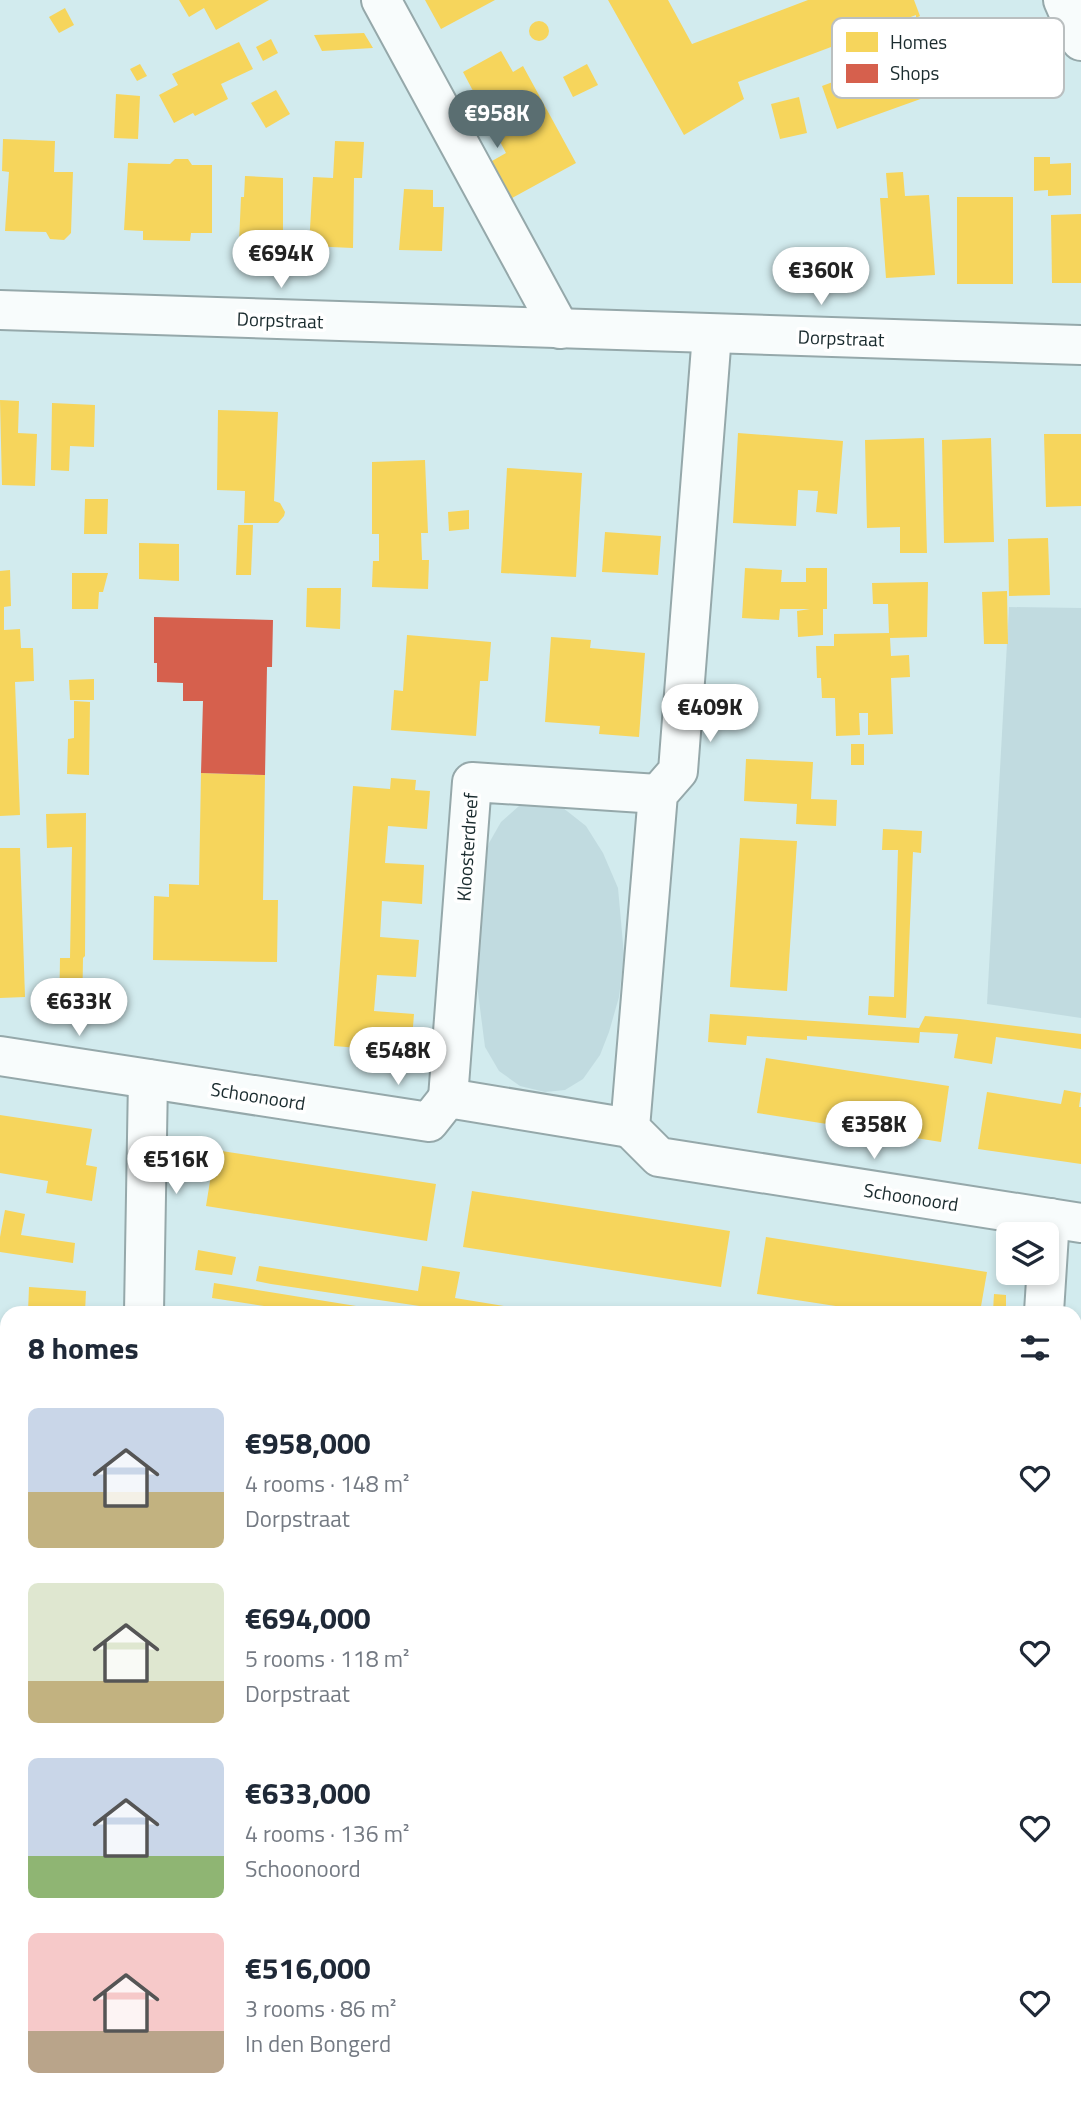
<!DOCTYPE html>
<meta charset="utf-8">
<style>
:root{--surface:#fff;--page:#f2f2f3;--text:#1f2937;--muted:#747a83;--accent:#5a6e71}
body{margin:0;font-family:"Titillium Web",sans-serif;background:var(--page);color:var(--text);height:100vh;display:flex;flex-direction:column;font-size:26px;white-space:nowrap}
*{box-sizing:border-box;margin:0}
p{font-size:23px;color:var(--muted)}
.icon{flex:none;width:38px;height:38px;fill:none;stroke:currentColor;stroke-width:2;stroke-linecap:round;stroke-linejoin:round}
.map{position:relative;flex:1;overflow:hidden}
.sheet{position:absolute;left:0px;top:1306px;width:1082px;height:800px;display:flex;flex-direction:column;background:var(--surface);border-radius:21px 21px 0 0;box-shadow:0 4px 10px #0003}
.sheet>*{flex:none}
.tools{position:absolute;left:996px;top:1222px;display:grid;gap:14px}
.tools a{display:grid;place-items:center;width:63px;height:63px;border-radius:10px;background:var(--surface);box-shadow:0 4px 10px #0003;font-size:35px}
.price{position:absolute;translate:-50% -60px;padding:0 16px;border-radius:24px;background:#fff;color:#222;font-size:23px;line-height:46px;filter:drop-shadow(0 2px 4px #0008)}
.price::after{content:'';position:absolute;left:50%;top:42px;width:21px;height:16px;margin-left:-10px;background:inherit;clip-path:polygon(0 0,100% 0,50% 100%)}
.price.current{background:var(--accent);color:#fff}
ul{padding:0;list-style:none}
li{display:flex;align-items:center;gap:21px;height:175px;padding:0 28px}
li span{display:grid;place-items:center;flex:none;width:196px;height:140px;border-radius:10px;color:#555}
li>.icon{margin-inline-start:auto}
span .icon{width:84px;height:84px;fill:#fffc;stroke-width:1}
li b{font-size:30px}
h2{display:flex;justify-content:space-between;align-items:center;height:84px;padding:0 28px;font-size:30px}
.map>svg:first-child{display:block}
.green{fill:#c1dbe0}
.homes{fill:#f6d55c}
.shops{fill:#d6604d}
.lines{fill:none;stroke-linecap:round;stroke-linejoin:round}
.minor-casing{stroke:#95a8aa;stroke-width:42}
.tertiary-casing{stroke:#95a8aa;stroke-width:42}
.minor{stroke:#f8fcfc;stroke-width:38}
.tertiary{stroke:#f8fcfc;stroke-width:38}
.labels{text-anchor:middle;stroke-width:7;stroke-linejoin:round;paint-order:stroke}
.street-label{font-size:19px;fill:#1a2b2e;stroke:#fff}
.key{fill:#fff;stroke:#babfc0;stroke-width:2}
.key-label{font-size:19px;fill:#1a2b2e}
</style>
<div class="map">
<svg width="1081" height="2104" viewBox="0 0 1081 2104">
<rect width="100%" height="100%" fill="#d2ebee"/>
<g class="green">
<path d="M1009,607L1081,608V1018L987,1004Z"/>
<path d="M553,800L586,826L603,853L618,888L624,955L619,997L609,1032L600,1055L583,1079L565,1090L545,1092L520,1086L499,1071L485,1047L476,977L483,863L489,843L501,822L519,806Z"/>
</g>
<g class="homes">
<path d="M179,0H269L216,30L204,8L189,17Z"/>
<path d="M425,0H495L441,29Z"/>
<path d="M608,0H668L692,44L808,0H914L920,16L916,18V15L738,82L744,99L684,135Z"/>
<path d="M65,8L74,25L59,33L49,17Z"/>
<circle cx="539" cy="31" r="10"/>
<path d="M364,33L373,48L322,51L314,35Z"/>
<path d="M271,39L278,53L263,61L256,47Z"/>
<path d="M239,42L253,69L221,84L228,99L195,116L193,113L174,123L159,95L178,85L172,74Z"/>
<path d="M924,48L940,92L837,129L822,86Z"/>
<path d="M501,51L513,72L523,66L576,163L505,202L485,165L506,153L463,72Z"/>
<path d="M140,64L147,76L137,81L130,69Z"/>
<path d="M587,64L598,85L573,97L563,77Z"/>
<path d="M276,90L290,114L266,128L251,103Z"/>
<path d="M116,94L140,96L138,139L114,138Z"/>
<path d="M799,97L807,133L780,139L771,104Z"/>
<path d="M3,139L55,141L54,172H73L71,233L64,240L50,239L46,232L5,231L9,172L2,171Z"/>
<path d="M335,141L364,142L362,178H354L353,248L309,246L313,177L333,178Z"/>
<path d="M1034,157H1050V164L1071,163V195L1048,196V190L1034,191Z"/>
<path d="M175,159H188L192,165H212V233H191L190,241L143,240V231L124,230L128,163L170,164Z"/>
<path d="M903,172L905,196L929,195L935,275L886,278L880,198H888L886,173Z"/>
<path d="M245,176L283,178V245L239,243L241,197H244Z"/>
<path d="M404,189L433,190V207H444L442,251L399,250Z"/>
<rect x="957" y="197" width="56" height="87"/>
<path d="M1081,214V283H1052L1051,215Z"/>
<path d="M0,400L19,401L18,433L37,434L35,486L2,485Z"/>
<path d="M52,403L95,405L94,447L70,446L69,471L51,470Z"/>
<path d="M218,410L278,412L274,501L280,503L285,512L284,516L278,523H244L245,491L217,490Z"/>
<path d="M738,433L843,441L837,514L816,512L818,491L798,490L796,526L733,523Z"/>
<path d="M1044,434H1081V506L1046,507Z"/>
<path d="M924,438L927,553H900V527L867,528L865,440Z"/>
<path d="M991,438L994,542L944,543L942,440Z"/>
<path d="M425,460L428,533H421L422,560H429L428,589L372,587L373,561H379V534H372V462Z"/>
<path d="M507,468L582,473L576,577L501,573Z"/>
<path d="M85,499H108L107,534H84Z"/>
<path d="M469,510V529L449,531L448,512Z"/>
<path d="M238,525H253L251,575H236Z"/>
<path d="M605,532L661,536L658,575L602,572Z"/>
<path d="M1048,538L1050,595L1009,596L1008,539Z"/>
<path d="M139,543L179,544V581L139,579Z"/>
<path d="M745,568L782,570L781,582H806V568H827V609H823V635L798,637L797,611L810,609H780L779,620L742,618Z"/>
<path d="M10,570L11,606L4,607V630L20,629L21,648H33L34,681L15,682L20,815L0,816V571Z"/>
<path d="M72,573H108L103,592H99L98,609H72Z"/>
<path d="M928,582L927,637L890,638L891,656L909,655L910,677L891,678L893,734L868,735V713H859L860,735L836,736L835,698H822L821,678H817L816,646H834V634L889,633L888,604H873L872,583Z"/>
<path d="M307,588H341L340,629L306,627Z"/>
<path d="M1007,591L1008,644H984L982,592Z"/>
<path d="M407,635L491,642L488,681H480L476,736L391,730L394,690L403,691Z"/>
<path d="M551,637L591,640L590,648L645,653L639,737L599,734L600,726L545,722Z"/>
<path d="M94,679V700H70L69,680Z"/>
<path d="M74,701L90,702L89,775L67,774L68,739L74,738Z"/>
<rect x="851" y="744" width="13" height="21"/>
<path d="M746,759L813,762L811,799L837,800L836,826L796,824L797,804L744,801Z"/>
<path d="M201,773L265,775L263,900H278L277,962L153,960L154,896L169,897V884L199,885Z"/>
<path d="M391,778L416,780L415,790L430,791L427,829L388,826L385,863L424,865L422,904L382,901L380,937L419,940L416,977L377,975L374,1011L414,1014L411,1052L396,1051L395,1061L371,1059V1049L334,1046L353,786L390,789Z"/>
<path d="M86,813L85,956L83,958L82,1021H59L60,958H70L72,847L47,848L46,814Z"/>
<path d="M883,829L922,831L921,853L913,852L906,1018L868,1015L869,996L894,997L898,850H882Z"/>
<path d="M740,838L797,841L787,991L730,987Z"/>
<path d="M0,848H20L25,997L0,998Z"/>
<path d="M710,1014L919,1028L925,1016L960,1019L1081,1034V1049L996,1037L992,1064L954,1058L958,1034L920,1032L919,1043L807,1036V1040L747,1036L746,1045L708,1042Z"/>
<path d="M766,1058L949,1086L941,1142L757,1113Z"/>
<path d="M1064,1090L1081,1093L1079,1107H1081V1164L978,1149L987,1092L1061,1104Z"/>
<path d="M0,1115L92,1129L86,1165L97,1167L92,1201L46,1193L48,1181L0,1173Z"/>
<path d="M215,1150L436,1184L427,1241L206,1206Z"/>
<path d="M472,1191L730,1231L721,1287L463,1247Z"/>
<path d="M5,1210L25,1214L21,1235L75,1243L73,1263L0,1252V1237Z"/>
<path d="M766,1237L987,1272L980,1312H875L757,1294Z"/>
<path d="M198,1250L236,1257L232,1275L195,1270Z"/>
<path d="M259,1266L418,1291L422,1266L460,1272L455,1298L540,1312H460L271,1284L256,1281Z"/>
<path d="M214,1283L387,1311V1312H304L212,1298Z"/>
<path d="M29,1287L86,1291L85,1312H28Z"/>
<path d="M994,1294L1006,1295V1311H993Z"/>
<path d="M7,1534V1558H0V1535Z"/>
<path d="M7,1597V1695L0,1696V1598Z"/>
<path d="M1077,1774H1081V2040L1074,2039V1826Z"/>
<path d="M0,1867L7,1872V1921L0,1916Z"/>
<path d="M320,2098H389L385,2104H351L343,2099L340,2104H330Z"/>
<path d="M486,2098H591L597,2104H481Z"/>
</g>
<path class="shops" d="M154,617L273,620L272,667H267L265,775L201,773L203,701H183V683L157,682V663H154Z"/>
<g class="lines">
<g class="minor-casing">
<g id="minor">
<path d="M381,0L560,329"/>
<path d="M1063,0L1081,41"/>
<path d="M712,334L678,771L658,794L630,1128L659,1157L1081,1223"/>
<path d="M0,1056L429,1122L448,1098L630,1128"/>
<path d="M448,1098L472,782L658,794"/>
<path d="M144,1312L148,1079"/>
<path d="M1044,1312L1050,1218"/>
<path d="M0,1801L7,1806"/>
<path d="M721,2098L730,2104"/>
<path d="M983,2104L985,2098"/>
</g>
</g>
<g class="tertiary-casing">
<path id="tertiary" d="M0,310L1081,345"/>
</g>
<use href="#minor" class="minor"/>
<use href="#tertiary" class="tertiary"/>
</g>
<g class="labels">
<g class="street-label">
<text transform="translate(280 320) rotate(2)" y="7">Dorpstraat</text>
<text transform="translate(841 338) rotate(2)" y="7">Dorpstraat</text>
<text transform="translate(467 847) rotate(-86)" y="7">Kloosterdreef</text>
<text transform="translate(258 1096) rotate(9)" y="7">Schoonoord</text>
<text transform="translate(911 1197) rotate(9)" y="7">Schoonoord</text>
</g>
</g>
<rect x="832" y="18" width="232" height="80" rx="10" class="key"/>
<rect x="846" y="32" width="32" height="20" fill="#f6d55c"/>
<rect x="846" y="64" width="32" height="19" fill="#d6604d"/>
<g class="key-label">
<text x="890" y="49">Homes</text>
<text x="890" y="80">Shops</text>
</g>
</svg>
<div class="tools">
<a><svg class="icon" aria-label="layers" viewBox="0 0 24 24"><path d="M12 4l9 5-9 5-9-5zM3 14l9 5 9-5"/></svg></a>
</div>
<b class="price current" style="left:497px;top:150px">€958K</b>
<b class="price" style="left:281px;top:290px">€694K</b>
<b class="price" style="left:821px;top:307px">€360K</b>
<b class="price" style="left:710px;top:744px">€409K</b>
<b class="price" style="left:79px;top:1038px">€633K</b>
<b class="price" style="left:398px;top:1087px">€548K</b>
<b class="price" style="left:874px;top:1161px">€358K</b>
<b class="price" style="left:176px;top:1196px">€516K</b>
<section class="sheet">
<h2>8 homes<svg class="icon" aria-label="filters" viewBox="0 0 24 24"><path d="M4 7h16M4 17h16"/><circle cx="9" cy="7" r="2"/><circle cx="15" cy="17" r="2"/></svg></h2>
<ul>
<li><span style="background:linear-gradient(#c9d6e8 60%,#c2b280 0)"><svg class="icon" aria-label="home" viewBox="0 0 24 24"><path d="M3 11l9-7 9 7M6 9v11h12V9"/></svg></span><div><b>€958,000</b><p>4 rooms · 148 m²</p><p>Dorpstraat</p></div><svg class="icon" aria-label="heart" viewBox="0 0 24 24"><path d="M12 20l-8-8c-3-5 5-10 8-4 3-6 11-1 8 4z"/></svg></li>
<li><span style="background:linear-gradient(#dfe7d0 70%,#c2b280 0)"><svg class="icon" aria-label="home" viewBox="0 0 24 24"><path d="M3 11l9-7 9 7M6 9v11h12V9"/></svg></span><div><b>€694,000</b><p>5 rooms · 118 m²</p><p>Dorpstraat</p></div><svg class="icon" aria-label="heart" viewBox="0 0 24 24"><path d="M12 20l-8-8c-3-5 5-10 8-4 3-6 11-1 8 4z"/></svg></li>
<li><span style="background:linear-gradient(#c9d6e8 70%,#8fb573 0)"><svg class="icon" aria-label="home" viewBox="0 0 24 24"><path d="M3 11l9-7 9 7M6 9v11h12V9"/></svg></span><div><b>€633,000</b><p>4 rooms · 136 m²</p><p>Schoonoord</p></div><svg class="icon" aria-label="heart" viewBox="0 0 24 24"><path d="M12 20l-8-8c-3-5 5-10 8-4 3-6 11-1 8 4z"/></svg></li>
<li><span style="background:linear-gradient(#f6c9c9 70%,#b9a48a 0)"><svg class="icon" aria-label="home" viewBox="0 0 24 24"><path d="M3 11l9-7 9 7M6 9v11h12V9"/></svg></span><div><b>€516,000</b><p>3 rooms · 86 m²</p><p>In den Bongerd</p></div><svg class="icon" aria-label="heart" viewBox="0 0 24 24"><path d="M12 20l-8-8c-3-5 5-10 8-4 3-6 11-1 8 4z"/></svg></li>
</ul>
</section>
</div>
